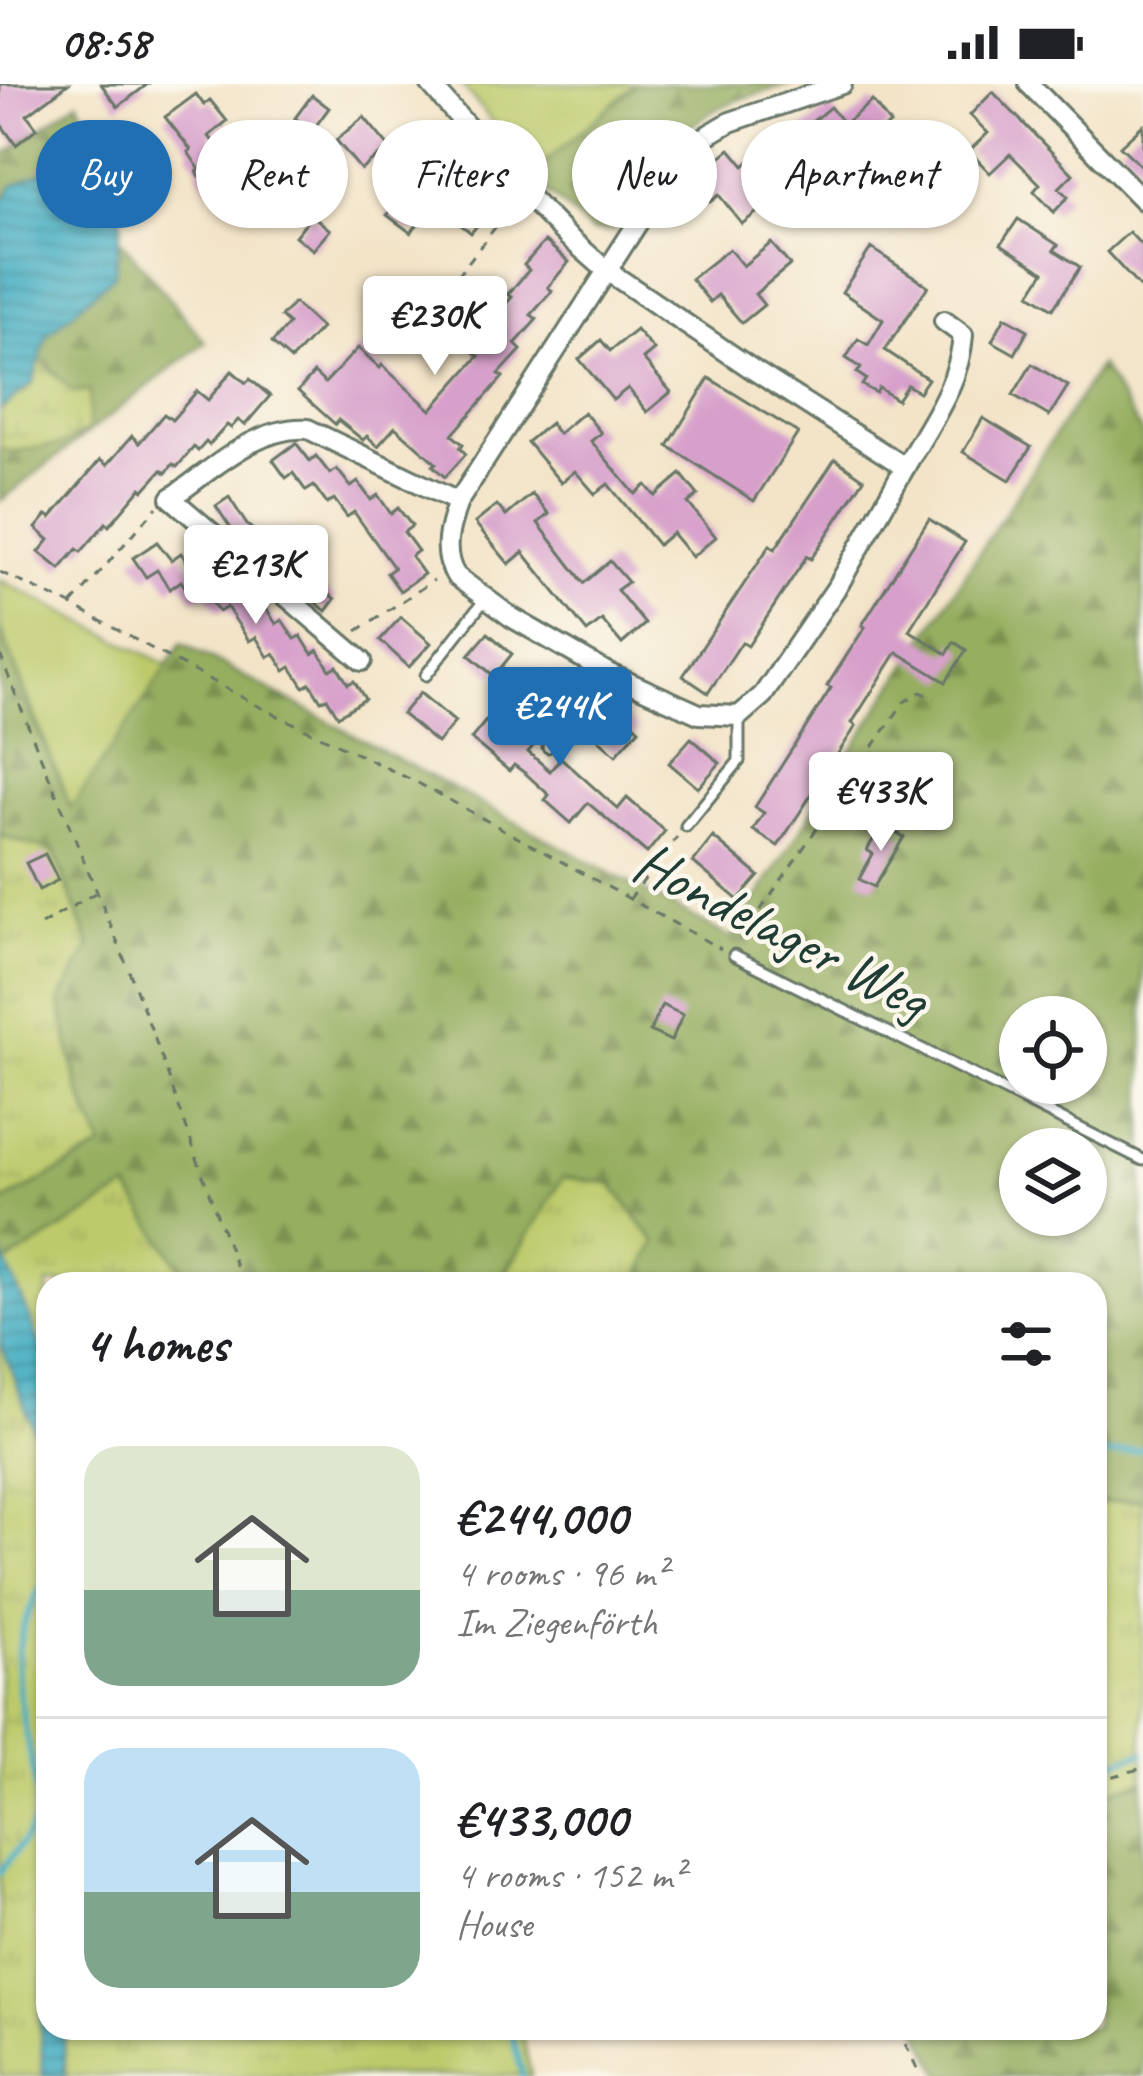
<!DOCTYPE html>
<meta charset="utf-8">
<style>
:root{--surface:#fff;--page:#f2f2f2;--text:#202124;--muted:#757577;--line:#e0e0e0;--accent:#1f6fb2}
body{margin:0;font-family:Caveat,sans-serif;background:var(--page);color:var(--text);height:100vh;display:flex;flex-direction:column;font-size:45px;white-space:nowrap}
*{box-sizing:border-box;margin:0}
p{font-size:39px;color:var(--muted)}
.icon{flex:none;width:66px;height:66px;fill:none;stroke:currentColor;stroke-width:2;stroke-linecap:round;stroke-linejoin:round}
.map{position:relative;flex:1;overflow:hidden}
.sheet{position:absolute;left:36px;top:1188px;width:1071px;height:768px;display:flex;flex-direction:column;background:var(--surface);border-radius:36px;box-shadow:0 3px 9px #0004}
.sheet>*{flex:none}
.guide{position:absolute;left:36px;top:36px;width:1071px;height:108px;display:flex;gap:24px}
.tools{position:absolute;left:999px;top:912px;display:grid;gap:24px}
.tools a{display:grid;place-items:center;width:108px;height:108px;border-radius:50%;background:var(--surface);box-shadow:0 3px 9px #0004;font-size:60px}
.price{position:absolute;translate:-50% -102px;padding:0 27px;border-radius:12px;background:#fff;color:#222;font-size:39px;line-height:78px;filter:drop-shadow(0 3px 6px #0008)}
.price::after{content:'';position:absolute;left:50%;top:72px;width:36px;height:27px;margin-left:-18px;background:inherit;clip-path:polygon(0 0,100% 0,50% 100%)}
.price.current{background:var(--accent);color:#fff}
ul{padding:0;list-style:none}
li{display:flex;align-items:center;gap:36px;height:300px;padding:0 48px}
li+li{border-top:3px solid var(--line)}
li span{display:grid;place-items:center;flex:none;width:336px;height:240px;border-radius:36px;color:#555}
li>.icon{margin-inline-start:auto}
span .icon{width:144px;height:144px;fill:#fffc;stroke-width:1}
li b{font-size:51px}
h2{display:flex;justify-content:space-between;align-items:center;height:144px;padding:0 48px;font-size:51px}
.tag{padding:0 42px;border-radius:54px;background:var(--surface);box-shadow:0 3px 9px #0004;font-size:42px;line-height:108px}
.tag.current{background:var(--accent);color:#fff}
.status{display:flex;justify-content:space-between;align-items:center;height:84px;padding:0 60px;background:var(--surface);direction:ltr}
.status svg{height:33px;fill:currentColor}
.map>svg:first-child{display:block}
.grass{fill:url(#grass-tufts);stroke:#6e8450;stroke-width:3}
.forest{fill:url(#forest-firs);stroke:#5a764a;stroke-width:3;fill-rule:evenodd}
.wetland{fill:url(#wetland-marsh);stroke:#6e8450;stroke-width:3}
.park{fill:#bdca6c;stroke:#6e8450;stroke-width:3}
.water{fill:url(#water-rules);stroke:#30747a;stroke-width:3}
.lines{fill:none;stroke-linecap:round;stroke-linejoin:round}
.stream{stroke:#41acc1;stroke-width:6}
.building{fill:#d7a0cb}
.lane-casing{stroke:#697768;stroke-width:15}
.street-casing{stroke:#697768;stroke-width:24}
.path{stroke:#697768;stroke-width:3;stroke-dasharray:9 9;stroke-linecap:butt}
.lane{stroke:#fff;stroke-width:9}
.street{stroke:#fff;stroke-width:18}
.labels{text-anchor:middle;stroke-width:9;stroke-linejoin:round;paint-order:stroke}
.street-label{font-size:60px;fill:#1f3d34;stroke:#fbf7ec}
</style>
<div class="status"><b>08:58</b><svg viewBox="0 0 49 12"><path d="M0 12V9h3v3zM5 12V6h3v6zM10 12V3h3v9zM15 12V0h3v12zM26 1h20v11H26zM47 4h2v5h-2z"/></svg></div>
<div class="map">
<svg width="1143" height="1992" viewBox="0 0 1143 1992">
<defs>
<pattern id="grass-tufts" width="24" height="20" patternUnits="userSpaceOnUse" patternTransform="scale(3)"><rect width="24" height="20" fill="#bdca6c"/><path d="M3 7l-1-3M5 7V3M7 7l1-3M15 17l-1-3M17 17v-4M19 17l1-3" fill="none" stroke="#a2ae5e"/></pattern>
<pattern id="forest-firs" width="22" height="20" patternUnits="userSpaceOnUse" patternTransform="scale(3)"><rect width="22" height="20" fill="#96ae60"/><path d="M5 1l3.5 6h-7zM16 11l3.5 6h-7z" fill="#7a8f50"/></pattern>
<pattern id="wetland-marsh" width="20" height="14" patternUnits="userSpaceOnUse" patternTransform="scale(3)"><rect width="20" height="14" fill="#bdca6c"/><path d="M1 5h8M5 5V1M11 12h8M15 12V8" fill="none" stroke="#a2ae5e"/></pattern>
<pattern id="water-rules" width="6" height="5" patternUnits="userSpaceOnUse" patternTransform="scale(3)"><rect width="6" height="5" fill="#41acc1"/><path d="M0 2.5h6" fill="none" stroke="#368d9e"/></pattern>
</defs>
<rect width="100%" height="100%" fill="#fbf7ec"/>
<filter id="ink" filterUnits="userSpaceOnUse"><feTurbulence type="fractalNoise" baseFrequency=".00833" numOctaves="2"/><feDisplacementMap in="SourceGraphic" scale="24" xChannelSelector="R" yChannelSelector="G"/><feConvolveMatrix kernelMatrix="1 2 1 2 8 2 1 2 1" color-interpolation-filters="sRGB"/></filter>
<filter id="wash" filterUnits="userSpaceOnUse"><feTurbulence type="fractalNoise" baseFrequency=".004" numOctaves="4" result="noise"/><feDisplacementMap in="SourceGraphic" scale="48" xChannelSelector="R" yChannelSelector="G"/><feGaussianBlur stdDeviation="2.7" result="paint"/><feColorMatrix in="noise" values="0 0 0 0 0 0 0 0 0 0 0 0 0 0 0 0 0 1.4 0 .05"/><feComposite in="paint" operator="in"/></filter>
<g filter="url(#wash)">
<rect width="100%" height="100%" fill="#f3e4c8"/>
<g class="grass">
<path d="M0,752L53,767L90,863L60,917L78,1004L103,1063L0,1120Z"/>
<path d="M563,1093L611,1099L656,1159L635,1200H499Z"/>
<path d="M128,1103L191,1200H48V1284L6,1179Z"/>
<path d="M0,1257L48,1384V1855L40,1936L43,1992H0Z"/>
<path d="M1143,1415V1697L1095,1712V1419Z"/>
<path d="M64,1944H521L531,1992H65Z"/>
</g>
<g class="forest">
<path d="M637,0H791C762,9 727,16 702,34C665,58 644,104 621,140L614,146L592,147L532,95L536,91L534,88Z"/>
<path d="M78,17L97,54L85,65L67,66L52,83L14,102L0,121V74Z"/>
<path d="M119,154L205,258L0,417V326L33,299L47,251L114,191Z"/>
<path d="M1100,281L1143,351V1415L1095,1419V1200H635L656,1159L611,1099L563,1093L499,1200H191L128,1104L6,1179L0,1165V1120L103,1063L78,1004L60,917L90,862L54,767L0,752V543L32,632L71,723L182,559L731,854ZM1020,933H1086V999H1020ZM1020,1065H1086V1131H1020Z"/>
<path d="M1143,1697V1992H942L918,1944H1095V1712Z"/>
</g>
<path class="wetland" d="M40,275L72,307H90L88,347L61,361L14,367L0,365V326L33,299Z"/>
<g class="park">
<path d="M461,0H636L534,88Z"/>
<path d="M0,496L168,581L71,724L0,543Z"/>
</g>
<g class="water">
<path d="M85,65L98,75L110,102L122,138L114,191L47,251L33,299L0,326V121L13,102L52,83L67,66Z"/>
<path d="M0,1165L33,1240L48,1284V1384L0,1257Z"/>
<path d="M48,1855V1944H64L65,1992H43L40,1936Z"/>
</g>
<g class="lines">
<g class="stream">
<path d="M1095,1373L1143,1365"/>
<path d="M1095,1683L1143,1669"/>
<path d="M0,1789C9,1773 25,1759 32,1743C39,1728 36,1703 33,1687C20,1606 0,1566 48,1492"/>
<path d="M510,1944L523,1992"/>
</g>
</g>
<g id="blocks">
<g class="building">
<path d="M0,0H68L27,31L37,44L16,61L0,39Z"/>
<path d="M101,0H148L118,23Z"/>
<path d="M993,8L1073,90L1059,104L1068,113L1054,128L1034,107L1040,100L1010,70L990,89L969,67L988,49L970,31Z"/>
<path d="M196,10L204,21L210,16L227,37L209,52L223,71L219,74L232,91L210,107L197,88L200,86L188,68L191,66L165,33Z"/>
<path d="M312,11L329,24L312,47L295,34Z"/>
<path d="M872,17L890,40L855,69L865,80L842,98L819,70L810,76L805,70L756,111L765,122L742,140L719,111L710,118L692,96L730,65L744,82L772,59L778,66L830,23L844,40Z"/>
<path d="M364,33L389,63L361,86L336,56Z"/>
<path d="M1143,41V84L1120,62Z"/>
<path d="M422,43L452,67L431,92L402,68Z"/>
<path d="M269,71L286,83L272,101L256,90Z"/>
<path d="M462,96L494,121L471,149L440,124Z"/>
<path d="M401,112L425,130L411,149L387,131Z"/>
<path d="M312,131L330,146L313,166L295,152Z"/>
<path d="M1018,135L1058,161L1054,166L1080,183L1053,225L1030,210L1044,188L1001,160Z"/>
<path d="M1129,148L1143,163V207L1107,168Z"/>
<path d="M545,157L569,178L548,203L552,207L531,231L537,235L515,260L521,266L499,290L503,293L452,351L463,360L460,364L466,370L445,393L433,382L436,379L395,343L378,362L367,352L363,356L338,336L335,340L298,307L314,289L325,299L358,264L380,284L382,281L431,326L479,272L474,268L496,244L490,238L512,213L508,210L529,186L524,181Z"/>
<path d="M771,159L790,181L755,210L764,221L742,239L718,211L710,218L691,195L729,165L743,182Z"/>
<path d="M871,164L928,202L885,266L928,295L919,308L907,301L897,316L879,304L876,309L862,301L866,295L857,289L861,284L846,274L858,255L868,261L883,236L842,208Z"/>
<path d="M402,199L424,218L408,237L386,218Z"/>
<path d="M294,219L321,244L291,276L272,259L289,240L281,233Z"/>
<path d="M1005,233L1028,246L1015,270L992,257Z"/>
<path d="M636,246L654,266L643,275L671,308L647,328L628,304L613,316L579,275L601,256L610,267Z"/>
<path d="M1032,280L1068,302L1049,332L1013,311Z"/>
<path d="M232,287L246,299L250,295L270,312L245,341L238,336L231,344L227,341L209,361L206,358L198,367L194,363L177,383L173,380L166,389L162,386L144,406L141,404L109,442L106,439L81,468L77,465L60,485L39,468L49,456L36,444L47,431L51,434L100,376L107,381L132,352L139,359L164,330L172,336L197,307L208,316Z"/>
<path d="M709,294L798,349L754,417L668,362Z"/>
<path d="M584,328L601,349L591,357L635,410L646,401L655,412L681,390L698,411L688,419L716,453L692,473L672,449L658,461L608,400L595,410L575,387L561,399L527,358L550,339L558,350Z"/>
<path d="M983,334L1031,363L1010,396L963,368Z"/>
<path d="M296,359L310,377L316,372L330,390L337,385L351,403L358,398L371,416L378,411L391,430L398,424L412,442L404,448L418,467L411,472L424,490L400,507L387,489L394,484L354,428L347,433L334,415L327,420L314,402L306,407L293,389L286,394L273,376Z"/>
<path d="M835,375L864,395L811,475L807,472L748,562L742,558L708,609L683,592L770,461L775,465Z"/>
<path d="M532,410L549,430L538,439L584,499L610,477L628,498L617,506L645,540L622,560L602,536L587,548L523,468L509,480L475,439L497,421L506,432Z"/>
<path d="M229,413L247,441L335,515L326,527L236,452L216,422Z"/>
<path d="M929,435L965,458L909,546L947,570L954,558L966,566L946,598L897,568L852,639L856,642L778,762L753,746L764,729L755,723L831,604L827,602L865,543L862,541Z"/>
<path d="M157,458L171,476L181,469L194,488L205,480L218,499L229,491L254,527L264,521L276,540L282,536L295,555L301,552L312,570L318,566L330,586L337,582L348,600L354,597L365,615L338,632L327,614L321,617L310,599L304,603L291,583L285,587L274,569L268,573L256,553L249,557L227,523L219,528L205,508L194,516L181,497L170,505L157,486L146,493L133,474Z"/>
<path d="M401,533L431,559L409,583L380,556Z"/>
<path d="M488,549L512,570L494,592L469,571Z"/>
<path d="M546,590L566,607L553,622L561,629L528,668L550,687L561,674L618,725L627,714L665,747L647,769L588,719L571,739L545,716L549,711L526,690L514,681L509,687L471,655L489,633L508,649L539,612L532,607Z"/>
<path d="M420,609L455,638L437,659L402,630Z"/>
<path d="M612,620L639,645L616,671L588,646Z"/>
<path d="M691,654L720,679L698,704L669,679Z"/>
<path d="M882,740L904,753L874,803L859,795L873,770L867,766Z"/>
<path d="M713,753L759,792L738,816L693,778Z"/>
<path d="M45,770L58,796L39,806L26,779Z"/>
<path d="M662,921L683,931L671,957L650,947Z"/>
</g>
</g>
</g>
<g filter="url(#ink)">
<use href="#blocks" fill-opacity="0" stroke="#697768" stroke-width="3"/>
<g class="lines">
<g class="lane-casing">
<g id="lane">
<path d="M426,591L486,514"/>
<path d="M548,663L610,590"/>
<path d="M686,742L739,677V632"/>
<path d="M734,871L1143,1076"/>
</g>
</g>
<g class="street-casing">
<g id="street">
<path d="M430,0L523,107L567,152L606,186L755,287L905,383C929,341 960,300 963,251L944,237"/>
<path d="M842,0L730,38L686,64L458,418C449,442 441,469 456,492L511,533L610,590L699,630L739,632L763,611L839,500L905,383"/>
<path d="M1029,0L1143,116"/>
<path d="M362,577L171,414C211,387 257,341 308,345L458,418"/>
</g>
</g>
<g class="path">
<path d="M435,221L511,123"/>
<path d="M0,488L71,521L262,624L418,699L721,865"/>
<path d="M72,520L157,423"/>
<path d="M357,547L434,496"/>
<path d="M0,570C42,681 91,789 134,900C173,999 204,1101 243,1200"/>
<path d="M629,816L677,753"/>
<path d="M41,841L95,809"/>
<path d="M740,856L904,618L921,608L935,615"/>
<path d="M1095,1697L1143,1684"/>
<path d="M897,1944L921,1992"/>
</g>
<use href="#lane" class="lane"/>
<use href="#street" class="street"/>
</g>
</g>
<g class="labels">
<g class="street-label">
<text transform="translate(782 845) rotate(27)" y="21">Hondelager Weg</text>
</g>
</g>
</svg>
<div class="tools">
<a><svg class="icon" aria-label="locate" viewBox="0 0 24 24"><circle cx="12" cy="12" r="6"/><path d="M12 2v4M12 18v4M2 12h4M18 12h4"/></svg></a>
<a><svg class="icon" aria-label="layers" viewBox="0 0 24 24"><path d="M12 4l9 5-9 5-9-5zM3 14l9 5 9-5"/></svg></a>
</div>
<b class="price" style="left:435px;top:294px">€230K</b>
<b class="price" style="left:256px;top:543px">€213K</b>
<b class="price current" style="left:560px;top:685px">€244K</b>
<b class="price" style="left:881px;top:770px">€433K</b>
<div class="guide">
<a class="tag current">Buy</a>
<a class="tag">Rent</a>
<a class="tag">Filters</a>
<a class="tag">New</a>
<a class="tag">Apartment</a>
</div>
<section class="sheet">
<h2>4 homes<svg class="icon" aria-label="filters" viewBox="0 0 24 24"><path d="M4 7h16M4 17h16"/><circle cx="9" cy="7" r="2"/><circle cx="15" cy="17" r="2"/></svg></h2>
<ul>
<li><span style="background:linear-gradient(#dfe7d0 60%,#7fa58c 0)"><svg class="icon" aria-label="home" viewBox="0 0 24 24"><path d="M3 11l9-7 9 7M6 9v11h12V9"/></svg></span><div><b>€244,000</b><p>4 rooms · 96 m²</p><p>Im Ziegenförth</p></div></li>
<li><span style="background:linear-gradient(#bfe0f5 60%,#7fa58c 0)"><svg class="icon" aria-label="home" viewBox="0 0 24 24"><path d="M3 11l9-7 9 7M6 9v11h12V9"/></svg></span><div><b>€433,000</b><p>4 rooms · 152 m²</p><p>House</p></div></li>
</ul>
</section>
</div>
